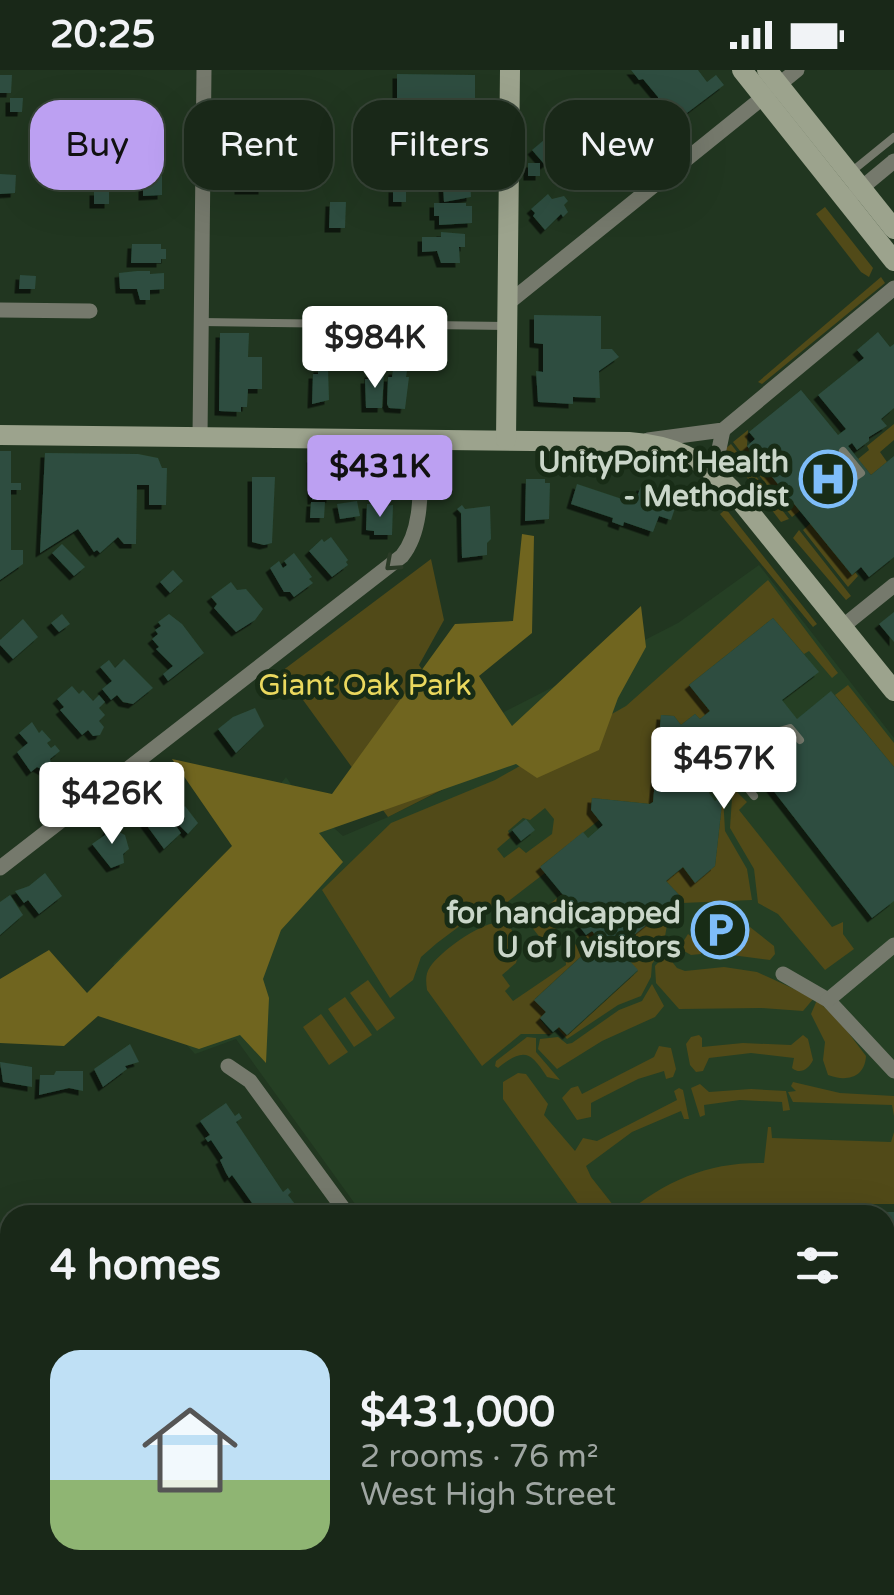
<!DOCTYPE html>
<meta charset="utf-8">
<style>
:root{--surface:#192818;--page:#223021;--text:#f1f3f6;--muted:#9fa6a2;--line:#374437;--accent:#bca0f2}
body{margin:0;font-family:"Varela Round",sans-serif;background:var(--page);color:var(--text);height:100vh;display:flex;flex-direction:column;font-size:38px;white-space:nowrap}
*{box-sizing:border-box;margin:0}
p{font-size:32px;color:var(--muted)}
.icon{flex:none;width:55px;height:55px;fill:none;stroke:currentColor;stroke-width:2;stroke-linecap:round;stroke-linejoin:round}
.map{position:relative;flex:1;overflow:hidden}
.side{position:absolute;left:0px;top:1135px;width:895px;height:390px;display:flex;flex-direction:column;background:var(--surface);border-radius:30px 30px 0 0;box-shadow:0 10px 40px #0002,0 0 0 2px var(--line)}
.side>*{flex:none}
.guide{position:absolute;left:30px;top:30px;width:835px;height:90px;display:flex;gap:20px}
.price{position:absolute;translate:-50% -85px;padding:0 22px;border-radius:10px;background:#fff;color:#222;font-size:32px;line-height:65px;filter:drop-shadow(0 2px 5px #0008)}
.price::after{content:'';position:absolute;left:50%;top:60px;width:30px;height:22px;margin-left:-15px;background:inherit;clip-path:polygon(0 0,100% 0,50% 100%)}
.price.on{background:var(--accent);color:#111}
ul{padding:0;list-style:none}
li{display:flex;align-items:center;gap:30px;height:250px;padding:0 50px}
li+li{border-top:2px solid var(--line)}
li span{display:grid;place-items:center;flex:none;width:280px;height:200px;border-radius:30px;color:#555}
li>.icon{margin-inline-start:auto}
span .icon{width:120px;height:120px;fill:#fffc;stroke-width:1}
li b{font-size:42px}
h2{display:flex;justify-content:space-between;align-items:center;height:120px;padding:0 50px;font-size:42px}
.pill{padding:0 35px;border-radius:30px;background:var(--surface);box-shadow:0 10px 40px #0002,0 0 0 2px var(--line);font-size:35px;line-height:90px}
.pill.on{background:var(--accent);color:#111}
.status{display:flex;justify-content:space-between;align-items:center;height:70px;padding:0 50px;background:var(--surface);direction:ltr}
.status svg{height:28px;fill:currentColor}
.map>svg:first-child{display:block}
.built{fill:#253f24}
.green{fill:#514a18;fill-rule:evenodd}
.forest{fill:#70651f}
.building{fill:#2d4e3f;filter:url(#shadow)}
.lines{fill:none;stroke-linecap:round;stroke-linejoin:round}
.lane{stroke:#75796c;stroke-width:8}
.street{stroke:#75796c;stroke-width:15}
.secondary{stroke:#9ca38d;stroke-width:20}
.oneway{stroke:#2b3b27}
.labels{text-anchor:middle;stroke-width:10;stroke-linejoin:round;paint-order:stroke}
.poi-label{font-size:30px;font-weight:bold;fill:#cad6c9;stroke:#182c16;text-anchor:end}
.park-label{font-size:30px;fill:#ead85e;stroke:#182c16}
</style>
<div class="status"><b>20:25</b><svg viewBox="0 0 49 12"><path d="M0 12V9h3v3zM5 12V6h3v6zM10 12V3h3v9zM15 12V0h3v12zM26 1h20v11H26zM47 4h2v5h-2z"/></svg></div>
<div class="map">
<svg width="894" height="1525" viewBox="0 0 894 1525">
<defs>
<filter id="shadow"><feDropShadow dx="-4.5" dy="4.5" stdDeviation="0" flood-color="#0009"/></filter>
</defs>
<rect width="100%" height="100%" fill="#213620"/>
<path class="built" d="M759,495L894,668V1134H744V1145H363L236,969L195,984L113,894L219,792L286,707L301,729L343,766L388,747L489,697L465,662L678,553Z"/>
<g class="green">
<path d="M825,137L873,198L869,207L861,202L816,144Z"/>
<path d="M881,207L885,213L762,314L758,312Z"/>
<path d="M894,354V370L880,382L887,392L871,405L858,389L869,380L867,376Z"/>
<path d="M748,360L747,376L801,440L792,447L733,372Z"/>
<path d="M731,374L789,449L781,452L725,379Z"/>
<path d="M726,439L817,554L813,557L720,444Z"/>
<path d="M811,453L851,504L855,502L858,506L848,517L803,460Z"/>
<path d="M799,460L851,526L846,530L793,468Z"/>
<path d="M431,489L444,550L419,595L489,696L388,747L282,601Z"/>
<path d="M768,510L838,603L832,608L809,581L804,584L773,548L689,615L710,641L700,649L695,644L681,655L674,646L661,645L653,732L650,734L592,728L591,740L599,750L541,796L545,803L501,837L477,843L437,873L421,887L413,910L390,928L322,820L391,753L495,710L626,636ZM545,738L554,749L552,764L526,783L519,777L504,788L497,779L511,767L508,761L523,748L530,750Z"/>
<path d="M848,615L894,673V697L835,625Z"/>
<path d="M732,717L747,732L739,740L832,857L843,852V864L854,879L825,900L778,844L758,833L754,799L730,758L732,728L729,720Z"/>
<path d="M723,725L725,761L747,799L752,830L682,833L678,830L683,829L666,811L683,797L696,812L715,796Z"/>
<path d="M562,824L568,831L566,846L571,847L541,869L528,852Z"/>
<path d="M662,842L667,855L663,878L652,894L651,907L641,926L618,935L567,969L557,958L559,957L568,965L638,901L618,878Z"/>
<path d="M496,853L511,859L521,875L516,893L502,905L510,916L505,921L513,931L566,895L565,883L592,861L599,870L535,929L546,942L540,949L552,964H521L482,996L427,920C426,912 425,904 430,897C440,882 478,854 496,853Z"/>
<path d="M750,857L774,876L775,884L770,890L724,884L721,874L703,873L701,884L691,885L684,881L683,872L688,864L697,871L722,863L742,868Z"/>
<path d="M666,884L677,898L685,901L724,897L757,902L814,928L803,941L761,938L679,939L656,913L655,896Z"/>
<path d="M368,910L395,948L377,961L350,923Z"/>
<path d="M652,914L664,936L655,947L602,971L557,999L538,979L540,969L558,967L567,974L572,973L619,940L642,931Z"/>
<path d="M345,927L372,965L354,977L328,939Z"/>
<path d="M817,930L841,953L866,986C865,1008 846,1012 828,1005L823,990L825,972L811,944Z"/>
<path d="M321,944L348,982L329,995L303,957Z"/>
<path d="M699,965L702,968V977L743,973L791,975L803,965L808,969L813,990C809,999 800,1005 792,998L794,988L751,983L709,988L703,1001L696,1002L690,995L686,974L691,967Z"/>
<path d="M527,967L536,968V982L560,1010L547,1007C530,980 523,978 498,998L495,996L496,991Z"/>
<path d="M659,976L671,978L676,999L673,1007L666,1009L664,1001L638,1009L591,1033V1047L577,1050L562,1028L571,1018L578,1016L582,1024L654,987Z"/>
<path d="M518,1003L526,1004L548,1034L544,1045L575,1081L583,1068L597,1071L677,1030L674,1021L679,1018L683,1020L689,1049H684L681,1041L632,1062L586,1096L591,1107L621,1145H586L503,1029V1012Z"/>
<path d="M793,1012L840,1023L894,1026V1046L892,1035L793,1032L788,1022L796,1021L791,1016Z"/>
<path d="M700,1014L709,1022L751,1019L786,1021L790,1040L783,1041L782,1032L740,1030L704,1035L705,1045L700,1047L691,1018Z"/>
<path d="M768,1057H771L772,1068L891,1072L894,1062V1134H744V1145H624C667,1110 708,1092 764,1093Z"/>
</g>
<path class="forest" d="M522,464L534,466L532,563L479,606L512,656L641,536L646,577L618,628L599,680L537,708L516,694L319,763L343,792L281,860L263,909L269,928L266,993L240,965L199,979L98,946L64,976L0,973V909L49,880L87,923L232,776L172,689L332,724L455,554L513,551Z"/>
<g class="building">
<path d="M631,0H698L707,12L716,5L724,15L687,43L683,39L645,69L632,53L636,49L630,43L639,36L644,42L658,32V27L643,9L639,10Z"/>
<path d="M397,4L475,5V36L397,35Z"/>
<path d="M0,5H12L11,23H0Z"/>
<path d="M10,28H23L22,42H10Z"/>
<path d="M236,37H257V59L231,58V38Z"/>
<rect x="293" y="37" width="15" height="14"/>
<path d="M238,67H251L261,70V74L270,75V86L260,85V89L251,88V92L239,91V83L234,82Z"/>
<path d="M544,70L557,85L545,95L532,80Z"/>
<path d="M126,72L147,73L146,89L120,88V79H125Z"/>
<path d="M393,78H407V92L393,93Z"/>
<path d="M438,79H468V84H474V96H438Z"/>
<rect x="528" y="93" width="12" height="13"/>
<path d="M232,101H263V120H239V111H232Z"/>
<path d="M138,102L162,106V125L143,126V109H138Z"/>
<path d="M0,104L16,105L15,123L0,124Z"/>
<path d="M461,106V111H470L471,127L444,132L443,115H436V107Z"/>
<rect x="393" y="118" width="13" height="14"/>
<rect x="94" y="121" width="15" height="13"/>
<path d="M548,124L552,129L564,126L568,131L564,135L568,142L563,147L561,144L545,160L533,146L535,143L531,139Z"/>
<path d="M330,132H346L345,158H329Z"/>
<path d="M434,133H466V136H472V153L439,155V146H434Z"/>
<path d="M441,162L465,164V177H459L460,193H441L437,181L422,182V167H441Z"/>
<path d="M132,174H161V179H166V189H161V193H131Z"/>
<path d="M137,201H150V204L164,203V219L150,220V230H140L137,219H120L119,203Z"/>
<path d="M20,205L36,206L35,219H19Z"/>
<path d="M534,245L601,246V279H612L619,287L599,301L600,328L573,327V334L538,332L536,301L543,302V274L534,273Z"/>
<path d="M878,262L890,277L894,274V338L881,349L887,356L869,367V371L857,380L852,373L848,376L871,405L894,386V487L869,507L861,497L852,505L747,376L755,369L749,362L801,320L838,365L846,359L818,325L864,288L857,280Z"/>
<path d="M220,263H249L248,287H262V319H248L247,337H241V342L219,341Z"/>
<path d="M318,298H328L329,330L312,334L313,304H318Z"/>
<path d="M393,300L407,301L406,307H409L405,339L389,338L387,334L388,307H392Z"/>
<path d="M369,303H384L382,338H366L365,309H369Z"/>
<path d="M0,381H11V413H21V420H11V480H23V494L0,510Z"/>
<path d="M45,383L138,384L158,388L162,398H167L166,435H149V415H137L136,474H124L118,467L100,483L97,480L94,482L78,459L40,483Z"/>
<path d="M311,388H331V428L312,430Z"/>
<path d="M252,407H275L272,473L264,475L252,472Z"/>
<path d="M526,409H545V413H550L549,449L525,451Z"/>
<path d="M577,414L622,429L624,426L636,430L641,416L679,426L671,450L659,446L653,462L624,452L623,456L612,452L613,448L571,434Z"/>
<path d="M357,431L360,446L340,449L337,434Z"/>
<path d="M311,432H325L324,448H310Z"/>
<path d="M367,434H376V437L393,435L392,465H374V461L366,460Z"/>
<path d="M462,435L465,439L490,436L491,469L487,473V485L462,488L461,443L457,439Z"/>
<path d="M331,467L348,490L346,492L348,495L332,507L309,481L322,469L324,472Z"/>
<path d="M62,474L85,497L74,506L52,483Z"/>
<path d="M294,483L312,507L309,509L313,513L294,527L290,522H284L270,498L279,491L283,498L287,495L284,491Z"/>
<path d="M173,500L183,511L170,523L160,512Z"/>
<path d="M231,512L237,520L246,519L263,539L255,550L236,562L214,538L217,534L211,527Z"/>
<path d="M894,542V572L879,554Z"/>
<path d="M62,544L70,554L59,562L51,553Z"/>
<path d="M169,544L182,554L204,583L168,611L163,604L173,596L156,579L159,577L152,569L158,564L155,560L161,556L158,552Z"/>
<path d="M773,548L819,602L782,630L797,649L831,621L894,697V831L872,848L728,662L703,682L712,694L709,723L715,731L723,725L715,796L695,813L683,797L666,811L681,827L618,878L638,900L567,965L559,957L553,962L540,948L546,942L534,930L599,870L592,861L586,865L579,856L584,852L576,842L566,847L559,839L568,831L540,797L583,762L588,768L603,755L591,740L592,728L650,734L653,732L661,645L674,646L681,655L695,644L700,649L710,641L689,615Z"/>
<path d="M23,549L38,567L13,589L0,575V570Z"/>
<path d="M124,589L153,618L133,634L123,632L117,625L111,630L102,619L112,611L100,597L109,590L115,598Z"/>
<path d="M72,616L79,624L83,620L93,631L99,625L105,632L99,638L105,645L99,651L104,657L100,665L93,666L88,660L82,665L60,640L64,637L57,629Z"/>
<path d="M255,638L264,656L236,683L218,659L233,647Z"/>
<path d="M32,652L39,663L42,660L51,670L47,673L51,678L55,675L60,681L50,689L52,697L46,702L37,697L31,702L17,682L28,673L19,663Z"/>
<path d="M185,736L198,753L188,764L173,749Z"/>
<path d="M163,738L181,763L164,779L145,753Z"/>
<path d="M526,749L535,760L521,771L512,760Z"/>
<path d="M110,755L118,756L117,761L125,765L129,779L123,784L124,793L111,798L92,774L105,765Z"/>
<path d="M45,803L62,826L39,844L28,830L24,833L15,821L29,816Z"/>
<path d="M10,825L23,845L0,865V832Z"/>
<path d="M130,974L139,992L125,996L127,999L103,1017L94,999Z"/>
<path d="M0,992L32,997V1017L3,1012Z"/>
<path d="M56,1001H83V1021L69,1018L39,1025L40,1005H54Z"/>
<path d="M226,1033L235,1046L239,1043L242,1048L236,1052L283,1122L288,1118L291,1122L288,1125L298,1138L288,1145H256L254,1142L257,1140L232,1105L229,1108L226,1103L220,1090L223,1088L211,1070L208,1072L205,1068L210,1065L200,1051Z"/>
<rect x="885" y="1142" width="9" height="40"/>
<rect x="0" y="1180" width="10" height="28"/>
<rect x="0" y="1311" width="10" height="31"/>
<path d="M891,1343L894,1346V1401L885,1409V1349Z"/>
<path d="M0,1406H10V1513L0,1512Z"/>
</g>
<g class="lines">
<g class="lane">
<path d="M408,50H509"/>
<path d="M851,102L894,67"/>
<path d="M201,252L507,256"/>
<path d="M843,381L861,403L852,409"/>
<path d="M776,662L790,658L800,670"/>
<path d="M764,671L763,683L773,694"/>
<path d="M731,697L754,726"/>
</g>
<g class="street">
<path d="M853,125L894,91"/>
<path d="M507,234L797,0"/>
<path d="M0,240L90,241"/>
<path d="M200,367L204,0"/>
<path d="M648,370L723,360L894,218"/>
<path d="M722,409L718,384L723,360"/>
<path d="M842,557L894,515"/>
<path d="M0,798L402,486C426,456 419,406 421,370"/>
<path d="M783,904L828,930L894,1001"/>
<path d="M828,930L894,875"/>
<path d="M228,996L250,1011L348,1145"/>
<path d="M885,1511H894"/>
</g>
<g class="secondary">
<path d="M742,0L894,191"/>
<path d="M767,0L894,159"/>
<path d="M0,365L629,372C671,375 702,388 731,419L894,621"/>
<path d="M506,370L510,0"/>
<path d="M0,1271L10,1272"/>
<path d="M885,1279H894"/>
<path d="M885,1304H894"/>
<path d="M369,1525V1515"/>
</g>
</g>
<defs><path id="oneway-chevron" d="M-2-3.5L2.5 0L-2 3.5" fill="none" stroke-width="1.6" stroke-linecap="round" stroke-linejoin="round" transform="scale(2.5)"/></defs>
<use class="oneway" href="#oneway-chevron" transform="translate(392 494) rotate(138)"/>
<defs>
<g id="hospital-ring" transform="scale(2.875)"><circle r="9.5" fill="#182c16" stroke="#7ebdf9" stroke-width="1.5"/><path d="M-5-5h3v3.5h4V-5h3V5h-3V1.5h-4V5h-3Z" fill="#7ebdf9"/></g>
<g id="parking-ring" transform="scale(2.875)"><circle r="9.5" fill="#182c16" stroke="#7ebdf9" stroke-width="1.5"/><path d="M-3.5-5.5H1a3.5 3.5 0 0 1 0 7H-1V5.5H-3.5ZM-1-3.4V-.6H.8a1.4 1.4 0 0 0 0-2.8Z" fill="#7ebdf9"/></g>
</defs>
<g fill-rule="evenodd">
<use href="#hospital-ring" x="828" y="409"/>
<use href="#parking-ring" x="720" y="860"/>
</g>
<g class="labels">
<g class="poi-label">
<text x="789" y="402">UnityPoint Health<tspan x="789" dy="34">- Methodist</tspan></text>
<text x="681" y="853">for handicapped<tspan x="681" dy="34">U of I visitors</tspan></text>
</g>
<g class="park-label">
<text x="365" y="625">Giant Oak Park</text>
</g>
</g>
</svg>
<b class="price" style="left:375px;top:321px">$984K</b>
<b class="price on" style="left:380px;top:450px">$431K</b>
<b class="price" style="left:724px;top:742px">$457K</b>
<b class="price" style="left:112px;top:777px">$426K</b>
<div class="guide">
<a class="pill on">Buy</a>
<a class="pill">Rent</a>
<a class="pill">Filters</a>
<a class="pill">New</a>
</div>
<section class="side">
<h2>4 homes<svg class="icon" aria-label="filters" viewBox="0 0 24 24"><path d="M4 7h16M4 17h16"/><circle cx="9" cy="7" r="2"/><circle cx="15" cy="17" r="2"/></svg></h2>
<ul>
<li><span style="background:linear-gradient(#bfe0f5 65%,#8fb573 0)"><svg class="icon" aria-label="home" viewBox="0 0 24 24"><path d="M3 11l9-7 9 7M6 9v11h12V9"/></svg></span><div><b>$431,000</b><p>2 rooms · 76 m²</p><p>West High Street</p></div></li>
</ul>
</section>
</div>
